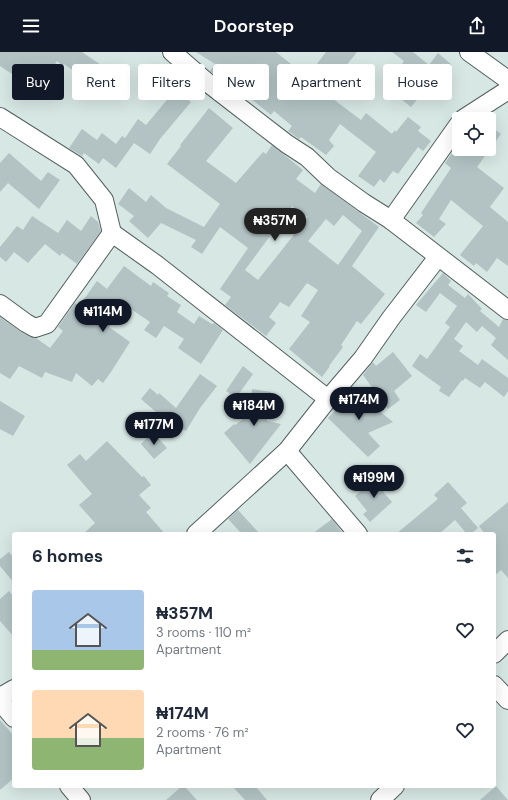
<!DOCTYPE html>
<meta charset="utf-8">
<style>
:root{--surface:#fff;--page:#f6f6f7;--text:#1f2937;--muted:#747a83;--accent:#111827}
body{margin:0;font-family:"DM Sans",sans-serif;background:var(--page);color:var(--text);height:100vh;display:flex;flex-direction:column;font-size:15px;white-space:nowrap}
*{box-sizing:border-box;margin:0}
p{font-size:13px;color:var(--muted)}
.icon{flex:none;width:22px;height:22px;fill:none;stroke:currentColor;stroke-width:2;stroke-linecap:round;stroke-linejoin:round}
.map{position:relative;flex:1;overflow:hidden}
.details{position:absolute;left:12px;top:480px;width:484px;height:256px;display:flex;flex-direction:column;background:var(--surface);border-radius:4px;box-shadow:0 4px 16px #0002}
.details>*{flex:none}
.top-card{position:absolute;left:12px;top:12px;width:484px;height:36px;display:flex;gap:8px}
.controls{position:absolute;left:452px;top:60px;display:grid;gap:8px}
.controls a{display:grid;place-items:center;width:44px;height:44px;border-radius:4px;background:var(--surface);box-shadow:0 4px 16px #0002;font-size:20px}
.price{position:absolute;translate:-50% -34px;padding:0 9px;border-radius:14px;background:var(--accent);color:#fff;font-size:13px;line-height:26px;filter:drop-shadow(0 1px 2px #0008)}
.price::after{content:'';position:absolute;left:50%;top:24px;width:12px;height:9px;margin-left:-6px;background:inherit;clip-path:polygon(0 0,100% 0,50% 100%)}
.price.selected{background:#222;color:#fff}
ul{padding:0;list-style:none}
li{display:flex;align-items:center;gap:12px;height:100px;padding:0 20px}
li span{display:grid;place-items:center;flex:none;width:112px;height:80px;border-radius:4px;color:#555}
li>.icon{margin-inline-start:auto}
span .icon{width:48px;height:48px;fill:#fffc;stroke-width:1}
li b{font-size:17px}
h2{display:flex;justify-content:space-between;align-items:center;height:48px;padding:0 20px;font-size:17px}
.chip{padding:0 14px;border-radius:4px;background:var(--surface);box-shadow:0 4px 16px #0002;font-size:14px;line-height:36px}
.chip.selected{background:var(--accent);color:#fff}
header{display:flex;justify-content:space-between;align-items:center;height:52px;padding:0 20px;background:var(--accent);color:#fff;font-size:18px;font-weight:600}
.map>svg:first-child{display:block}
.building{fill:#b3c3c4;fill-rule:evenodd}
.lines{fill:none;stroke-linecap:round;stroke-linejoin:round}
.minor-casing{stroke:#53615e;stroke-width:20}
.minor{stroke:#fff;stroke-width:18}
</style>
<header><svg class="icon" aria-label="menu" viewBox="0 0 24 24"><path d="M4 6h16M4 12h16M4 18h16"/></svg>Doorstep<svg class="icon" aria-label="share" viewBox="0 0 24 24"><path d="M12 15V3M7 8l5-5 5 5M5 13v7h14v-7"/></svg></header>
<div class="map">
<svg width="508" height="748" viewBox="0 0 508 748">
<rect width="100%" height="100%" fill="#d7e7e3"/>
<g class="building">
<path d="M0,0H82L104,15L92,32L64,12L63,14L57,9L46,27L22,12L15,24L0,14Z"/>
<path d="M196,0H276L307,25L326,0H357L331,33L339,39L333,47L361,68L366,61L392,82L395,78L396,80L408,65L421,75L418,79L431,89L423,99L418,95L398,122L393,119L384,131L380,127L374,135L358,124L376,100L340,72L329,88L334,94L326,103L301,85L299,87L288,79L292,74L274,59L271,63L243,40L241,43L215,23L210,19L215,12Z"/>
<path d="M392,0H413L429,13L438,1L452,13L444,23L442,22L433,34L430,32L411,55L401,47L419,25L402,12L404,9Z"/>
<path d="M176,37L191,50L160,87L150,102L134,91L116,116L103,106L99,112L84,101L82,104L69,96L82,77L97,88L102,81L116,92L122,84L125,86L138,67L146,73Z"/>
<path d="M209,56L233,76L206,109L236,131L263,100L266,102L272,93L303,118L296,127L315,141L321,132L379,175L352,214L385,242L361,272L357,269L341,293L343,295L329,314H330L322,325L289,297L310,270L301,264L318,238L307,231L289,255L280,250L269,265L276,271L266,284L225,253L231,245L220,237L248,196L220,175L202,202L191,195L196,188L161,171L148,186L129,169L134,164L118,152L129,136L146,150L151,143L166,156L204,175L220,152L167,112L181,94L180,93ZM292,154L308,165L258,228L245,218ZM343,163L362,179L338,213L308,189L326,167L334,174Z"/>
<path d="M489,73L501,82L477,115L504,136L490,155L508,170V214L497,206L487,220L476,211L474,214L460,203L483,174L451,148L439,167L446,172L434,185L416,171L423,163L421,161L451,116L445,111L455,97H489Z"/>
<path d="M9,101L41,129L48,120L60,128L39,157L8,131L0,140V111Z"/>
<path d="M32,164L58,181L67,168L81,179L91,164L98,170L101,179L77,212L62,201L60,204L45,192L28,211L14,200L6,210L0,205V195L17,174L23,178Z"/>
<path d="M124,214L151,234L153,230L169,241L167,244L181,253L177,260L194,272L199,264L212,272L214,271L223,278L201,312L178,296L184,287L164,274L156,286L144,278L150,270L125,253L109,275L130,290L111,320L103,331L98,327L92,334L76,321L72,330L45,320L42,326L19,314L10,327L0,321V265L21,280L30,285L36,286L50,296L63,279L58,275L75,251L79,254L97,229L107,237Z"/>
<path d="M443,221L451,229L448,233L465,246L468,242L482,257L480,259L499,275L503,267L508,268V308L491,293L496,286L482,274L477,280L466,270L454,287L463,294L459,299L478,313L482,307L508,326V339L504,345L485,330L480,336L465,326L463,329L462,328L449,345L439,339L441,335L412,314L420,302L427,307L450,275L445,271L457,254L440,241L426,260L416,253Z"/>
<path d="M393,300L412,324L394,339L400,348L388,357L363,323L373,310L376,314Z"/>
<path d="M243,314L253,322L236,346L226,339Z"/>
<path d="M200,322L217,334L200,356L186,379L165,366L164,367L141,347L150,336L158,343L159,341L176,356Z"/>
<path d="M351,336L393,370L368,381L380,394L368,405L328,366L345,348L343,346Z"/>
<path d="M252,337L271,340L267,369L281,372L250,412L224,381L234,372L235,373L249,363Z"/>
<path d="M0,349L25,364L13,384L0,377Z"/>
<path d="M153,380L167,396L154,407L141,392Z"/>
<path d="M107,389L142,425L144,424L151,433L139,443L151,456L146,460L165,482H83L95,471L79,453L92,442L67,413L80,402L86,409Z"/>
<path d="M378,425L387,437L383,440L392,450L370,470L363,462L367,459L355,444Z"/>
<path d="M448,430L467,451L461,456L478,476L471,482H467L455,468L439,482H396L438,447L434,443Z"/>
<path d="M508,450V526L501,518L494,524V482H485L479,474Z"/>
<path d="M238,458L260,482H242L228,467Z"/>
<path d="M332,467L343,482H312Z"/>
<path d="M9,500L14,506V531L0,514V507Z"/>
<path d="M9,539L14,545V585L0,569V547Z"/>
<path d="M0,668L14,684V726L0,738Z"/>
<path d="M182,734H184L197,748H166Z"/>
<path d="M232,734H255L267,748H245Z"/>
<path d="M496,734L508,748H480Z"/>
</g>
<g class="lines">
<g class="minor-casing">
<g id="minor">
<path d="M172,0L208,31L287,92L307,105L328,125L364,151L391,168"/>
<path d="M469,0L508,28"/>
<path d="M0,65L76,113L104,148L112,181"/>
<path d="M463,67L508,38"/>
<path d="M459,72L391,168L508,258"/>
<path d="M0,252L26,271L35,276L47,272L112,181L157,213L328,347"/>
<path d="M287,399L358,482"/>
<path d="M196,482L287,399L328,347L363,306L391,266L438,205"/>
<path d="M494,602L508,588"/>
<path d="M494,633L508,648"/>
<path d="M0,645L14,637"/>
<path d="M0,649L14,666"/>
<path d="M69,734L81,748"/>
<path d="M380,748L395,734"/>
</g>
</g>
<use href="#minor" class="minor"/>
</g>
</svg>
<div class="controls">
<a><svg class="icon" aria-label="locate" viewBox="0 0 24 24"><circle cx="12" cy="12" r="6"/><path d="M12 2v4M12 18v4M2 12h4M18 12h4"/></svg></a>
</div>
<b class="price selected" style="left:275px;top:190px">₦357M</b>
<b class="price" style="left:103px;top:281px">₦114M</b>
<b class="price" style="left:359px;top:369px">₦174M</b>
<b class="price" style="left:254px;top:375px">₦184M</b>
<b class="price" style="left:154px;top:394px">₦177M</b>
<b class="price" style="left:374px;top:447px">₦199M</b>
<div class="top-card">
<a class="chip selected">Buy</a>
<a class="chip">Rent</a>
<a class="chip">Filters</a>
<a class="chip">New</a>
<a class="chip">Apartment</a>
<a class="chip">House</a>
</div>
<section class="details">
<h2>6 homes<svg class="icon" aria-label="filters" viewBox="0 0 24 24"><path d="M4 7h16M4 17h16"/><circle cx="9" cy="7" r="2"/><circle cx="15" cy="17" r="2"/></svg></h2>
<ul>
<li><span style="background:linear-gradient(#a9c7e8 75%,#8fb573 0)"><svg class="icon" aria-label="home" viewBox="0 0 24 24"><path d="M3 11l9-7 9 7M6 9v11h12V9"/></svg></span><div><b>₦357M</b><p>3 rooms · 110 m²</p><p>Apartment</p></div><svg class="icon" aria-label="heart" viewBox="0 0 24 24"><path d="M12 20l-8-8c-3-5 5-10 8-4 3-6 11-1 8 4z"/></svg></li>
<li><span style="background:linear-gradient(#ffd9b3 60%,#8fb573 0)"><svg class="icon" aria-label="home" viewBox="0 0 24 24"><path d="M3 11l9-7 9 7M6 9v11h12V9"/></svg></span><div><b>₦174M</b><p>2 rooms · 76 m²</p><p>Apartment</p></div><svg class="icon" aria-label="heart" viewBox="0 0 24 24"><path d="M12 20l-8-8c-3-5 5-10 8-4 3-6 11-1 8 4z"/></svg></li>
</ul>
</section>
</div>
